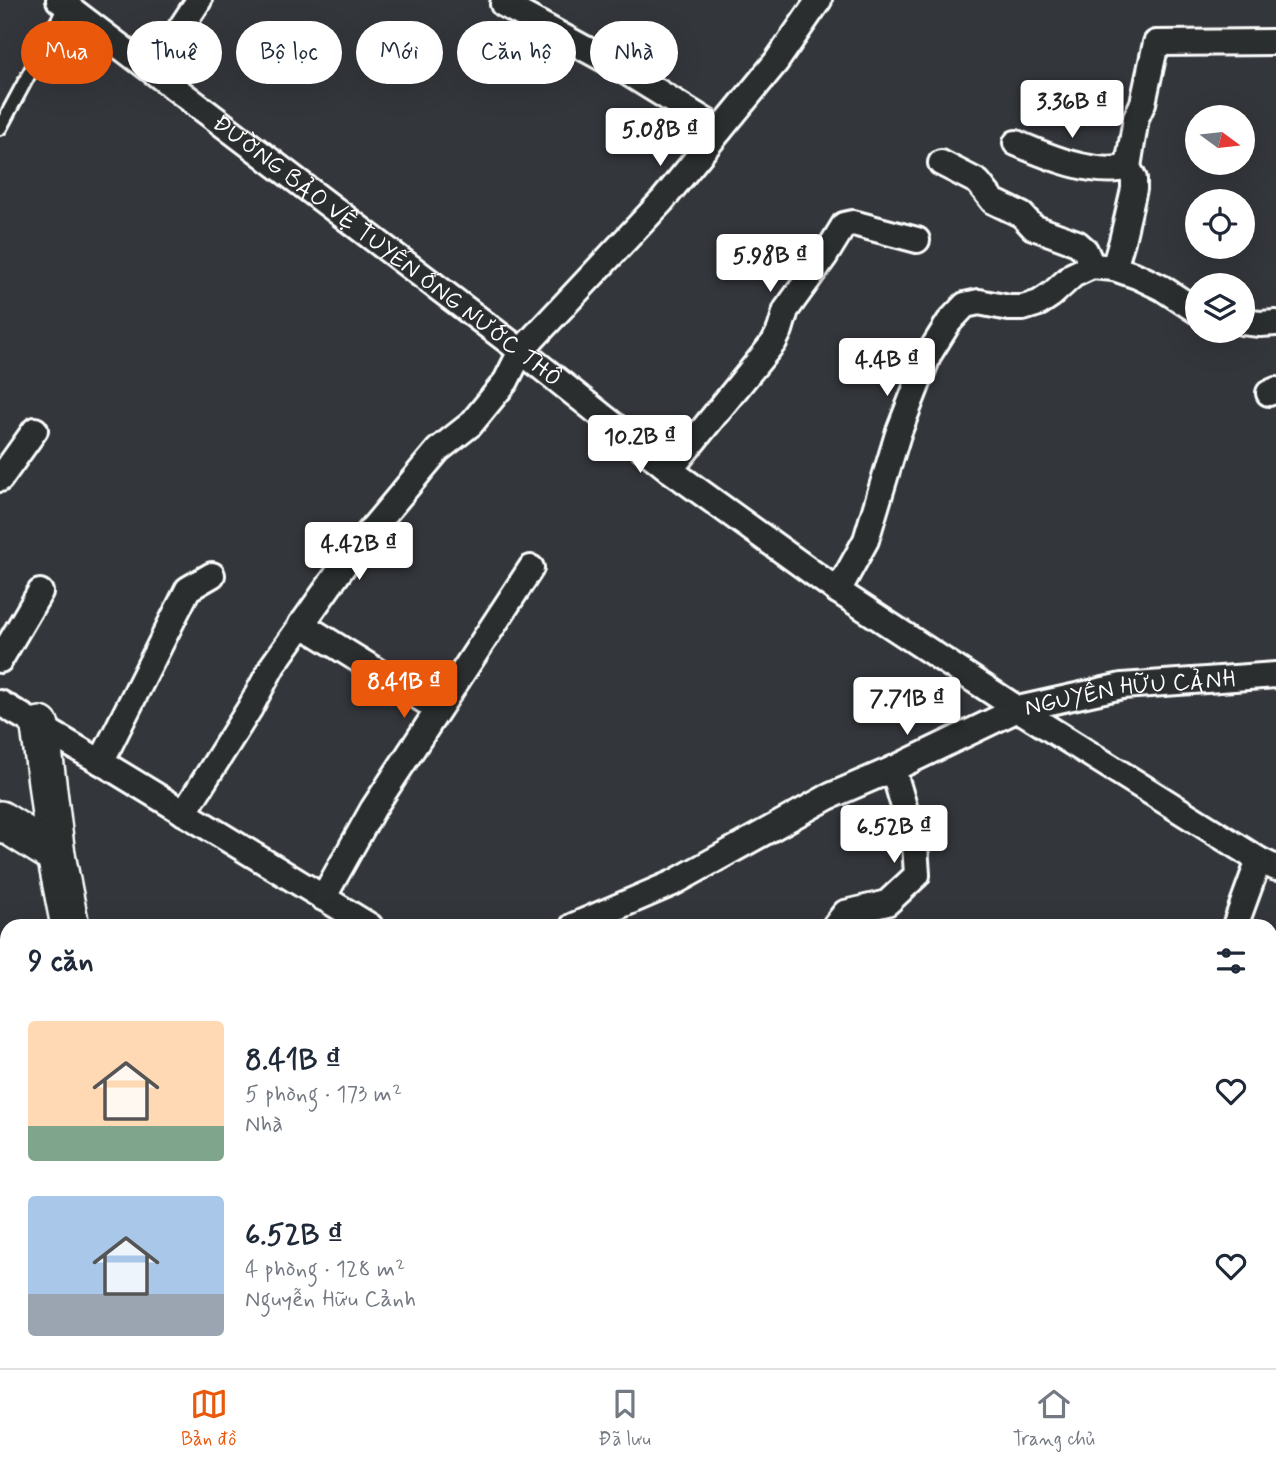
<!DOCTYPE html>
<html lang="vi">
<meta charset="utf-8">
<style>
:root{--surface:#fff;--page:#f6f6f7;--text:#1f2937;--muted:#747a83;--line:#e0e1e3;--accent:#ea580c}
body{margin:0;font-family:Mynerve,sans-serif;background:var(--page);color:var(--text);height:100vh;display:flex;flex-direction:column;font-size:26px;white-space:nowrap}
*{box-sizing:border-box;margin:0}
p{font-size:23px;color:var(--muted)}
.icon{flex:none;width:38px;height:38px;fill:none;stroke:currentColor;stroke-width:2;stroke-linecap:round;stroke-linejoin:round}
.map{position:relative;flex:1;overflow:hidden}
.drawer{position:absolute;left:0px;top:919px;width:1278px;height:450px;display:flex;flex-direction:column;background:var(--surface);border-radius:21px 21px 0 0;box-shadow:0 7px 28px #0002}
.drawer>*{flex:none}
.guide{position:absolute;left:21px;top:21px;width:700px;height:63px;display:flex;gap:14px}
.needle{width:46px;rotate:105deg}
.fabs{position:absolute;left:1185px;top:105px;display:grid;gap:14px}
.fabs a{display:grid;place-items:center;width:70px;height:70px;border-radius:50%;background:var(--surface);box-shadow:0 7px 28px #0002;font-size:35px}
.price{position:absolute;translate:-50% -60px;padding:0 16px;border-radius:7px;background:#fff;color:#222;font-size:23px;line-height:46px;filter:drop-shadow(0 2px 4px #0008)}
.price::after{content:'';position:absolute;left:50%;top:42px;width:21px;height:16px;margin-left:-10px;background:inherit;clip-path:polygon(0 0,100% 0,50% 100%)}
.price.selected{background:var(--accent);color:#fff}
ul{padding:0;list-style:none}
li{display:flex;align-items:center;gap:21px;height:175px;padding:0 28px}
li span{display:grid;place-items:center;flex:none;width:196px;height:140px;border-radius:7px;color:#555}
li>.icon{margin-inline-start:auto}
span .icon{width:84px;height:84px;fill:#fffc;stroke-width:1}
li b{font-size:30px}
h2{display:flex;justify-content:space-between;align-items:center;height:84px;padding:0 28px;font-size:30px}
.pill{padding:0 24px;border-radius:32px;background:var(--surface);box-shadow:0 7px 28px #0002;font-size:24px;line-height:63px}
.pill.selected{background:var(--accent);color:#fff}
.tabs{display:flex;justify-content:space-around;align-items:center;height:98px;border-top:2px solid var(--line);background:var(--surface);font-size:19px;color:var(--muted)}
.tabs a{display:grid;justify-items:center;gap:4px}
.tabs .selected{color:var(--accent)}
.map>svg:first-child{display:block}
.building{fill:url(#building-back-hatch);stroke:#fff;stroke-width:2}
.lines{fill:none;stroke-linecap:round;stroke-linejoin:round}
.lane-casing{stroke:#fff;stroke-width:18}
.street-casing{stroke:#fff;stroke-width:30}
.secondary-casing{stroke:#fff;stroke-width:42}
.lane{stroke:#2a2d2e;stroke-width:12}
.street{stroke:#2a2d2e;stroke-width:24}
.secondary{stroke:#2a2d2e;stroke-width:37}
.labels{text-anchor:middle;stroke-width:5;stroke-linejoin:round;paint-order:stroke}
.street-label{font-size:24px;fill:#fff;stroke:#2a2d2e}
</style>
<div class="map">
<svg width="1276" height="1368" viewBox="0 0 1276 1368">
<defs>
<pattern id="building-back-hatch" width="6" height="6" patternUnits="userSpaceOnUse" patternTransform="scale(1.75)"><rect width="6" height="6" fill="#575c6e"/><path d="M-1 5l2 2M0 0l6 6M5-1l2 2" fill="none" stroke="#707484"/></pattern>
</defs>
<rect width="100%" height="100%" fill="#33363b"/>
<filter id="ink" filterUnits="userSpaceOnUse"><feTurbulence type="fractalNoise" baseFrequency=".0143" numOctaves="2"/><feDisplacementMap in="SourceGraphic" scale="14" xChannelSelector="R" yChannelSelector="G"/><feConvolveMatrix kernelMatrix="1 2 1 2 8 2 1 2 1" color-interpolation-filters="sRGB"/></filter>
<g filter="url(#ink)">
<g class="building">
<path d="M654,1362H723L721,1368H652Z"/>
<path d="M783,1362H813L824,1368H779Z"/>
</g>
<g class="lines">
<g class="lane-casing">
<path id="lane" d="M0,128L66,5"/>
</g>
<g class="street-casing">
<g id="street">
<path id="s1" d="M59,0L521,351L670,470L838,591L1018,709L1259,860L1276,868"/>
<path d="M503,4L615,65L720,130"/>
<path d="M148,66L178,32L199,0"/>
<path d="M1016,143C1046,156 1096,177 1128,167"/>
<path d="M941,163L978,182L993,201L1022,215L1033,227L1077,243L1085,250L1092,266"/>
<path d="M1114,268L1122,241L1134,189V179L1128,167L1136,118L1143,103L1156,43L1276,42"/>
<path d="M1242,322L1260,324L1276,323"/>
<path d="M1269,393L1276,390"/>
<path d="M670,470L774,342L780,330L786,310L825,256L844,225L853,223L917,240"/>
<path d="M0,479L35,430"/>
<path d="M838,591L866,540L898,434L929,354L949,322L965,305L979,302L1009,308H1023L1039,303L1051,295L1073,275L1092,266L1114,268L1137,276L1162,288L1197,311"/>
<path d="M301,624L438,709"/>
<path d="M0,660L40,592"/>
<path d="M0,703L101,762L370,926"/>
<path d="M101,762L188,589L212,575"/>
<path d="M184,813L250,708L273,665L356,548L438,450L471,424L506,381L521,351L662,201L776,62L819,0"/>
<path d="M323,898L373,809L531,568"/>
<path id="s2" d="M573,926L673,883L828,797L893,769L1018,709L1122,686L1276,675"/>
<path d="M835,926L845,913L887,903L917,875L915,844L893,769"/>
<path d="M1235,926L1259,860"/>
<path d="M0,1179L7,1176"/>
<path d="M900,1362L910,1368"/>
<path d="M1079,1362L1089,1368"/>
<path d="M357,1368L358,1362"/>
<path d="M744,1368L747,1362"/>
</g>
</g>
<g class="secondary-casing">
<g id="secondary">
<path d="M40,726L56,855"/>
<path d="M0,820L56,855L70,926"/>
<path d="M159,1362L161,1368"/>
</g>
</g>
<use href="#lane" class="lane"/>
<use href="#street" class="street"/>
<use href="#secondary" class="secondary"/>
</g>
</g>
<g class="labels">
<g class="street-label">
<text dy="8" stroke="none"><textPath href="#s1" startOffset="413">ĐƯỜNG BẢO VỆ TUYẾN ỐNG NƯỚC THÔ</textPath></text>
<text dy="8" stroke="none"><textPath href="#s2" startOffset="609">NGUYỄN HỮU CẢNH</textPath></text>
</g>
</g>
</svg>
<div class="fabs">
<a><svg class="needle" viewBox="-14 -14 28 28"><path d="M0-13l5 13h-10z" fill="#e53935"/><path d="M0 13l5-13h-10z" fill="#747a83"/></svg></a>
<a><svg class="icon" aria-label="locate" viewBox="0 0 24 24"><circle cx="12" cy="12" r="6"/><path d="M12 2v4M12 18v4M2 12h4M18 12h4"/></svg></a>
<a><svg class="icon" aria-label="layers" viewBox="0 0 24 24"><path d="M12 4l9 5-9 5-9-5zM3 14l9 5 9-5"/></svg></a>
</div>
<b class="price" style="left:1072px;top:140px">3.36B ₫</b>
<b class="price" style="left:660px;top:168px">5.08B ₫</b>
<b class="price" style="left:770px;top:294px">5.98B ₫</b>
<b class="price" style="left:887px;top:398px">4.4B ₫</b>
<b class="price" style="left:640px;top:475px">10.2B ₫</b>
<b class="price" style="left:359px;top:582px">4.42B ₫</b>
<b class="price selected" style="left:404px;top:720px">8.41B ₫</b>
<b class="price" style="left:907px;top:737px">7.71B ₫</b>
<b class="price" style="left:894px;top:865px">6.52B ₫</b>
<div class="guide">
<a class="pill selected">Mua</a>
<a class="pill">Thuê</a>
<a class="pill">Bộ lọc</a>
<a class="pill">Mới</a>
<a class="pill">Căn hộ</a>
<a class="pill">Nhà</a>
</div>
<section class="drawer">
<h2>9 căn<svg class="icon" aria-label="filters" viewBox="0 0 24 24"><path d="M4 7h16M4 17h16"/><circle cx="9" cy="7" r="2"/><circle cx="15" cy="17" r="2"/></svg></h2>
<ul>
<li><span style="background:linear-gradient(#ffd9b3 75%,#7fa58c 0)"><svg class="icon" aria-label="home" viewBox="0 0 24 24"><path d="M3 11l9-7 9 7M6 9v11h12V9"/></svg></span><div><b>8.41B ₫</b><p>5 phòng · 173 m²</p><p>Nhà</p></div><svg class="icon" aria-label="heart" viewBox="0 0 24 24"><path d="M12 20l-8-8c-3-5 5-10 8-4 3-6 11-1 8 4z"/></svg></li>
<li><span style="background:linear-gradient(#a9c7e8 70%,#9aa5b1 0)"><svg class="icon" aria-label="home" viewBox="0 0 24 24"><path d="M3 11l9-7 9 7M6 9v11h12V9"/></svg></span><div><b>6.52B ₫</b><p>4 phòng · 128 m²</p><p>Nguyễn Hữu Cảnh</p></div><svg class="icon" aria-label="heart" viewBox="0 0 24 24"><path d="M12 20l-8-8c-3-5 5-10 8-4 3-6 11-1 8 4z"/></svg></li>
</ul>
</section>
</div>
<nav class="tabs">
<a class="selected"><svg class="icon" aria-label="map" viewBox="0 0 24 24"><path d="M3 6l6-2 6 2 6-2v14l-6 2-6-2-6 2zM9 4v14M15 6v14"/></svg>Bản đồ</a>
<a><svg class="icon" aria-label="saved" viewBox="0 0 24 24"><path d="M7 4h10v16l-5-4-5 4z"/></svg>Đã lưu</a>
<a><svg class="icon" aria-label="home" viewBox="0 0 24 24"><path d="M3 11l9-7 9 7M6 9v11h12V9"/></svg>Trang chủ</a>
</nav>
